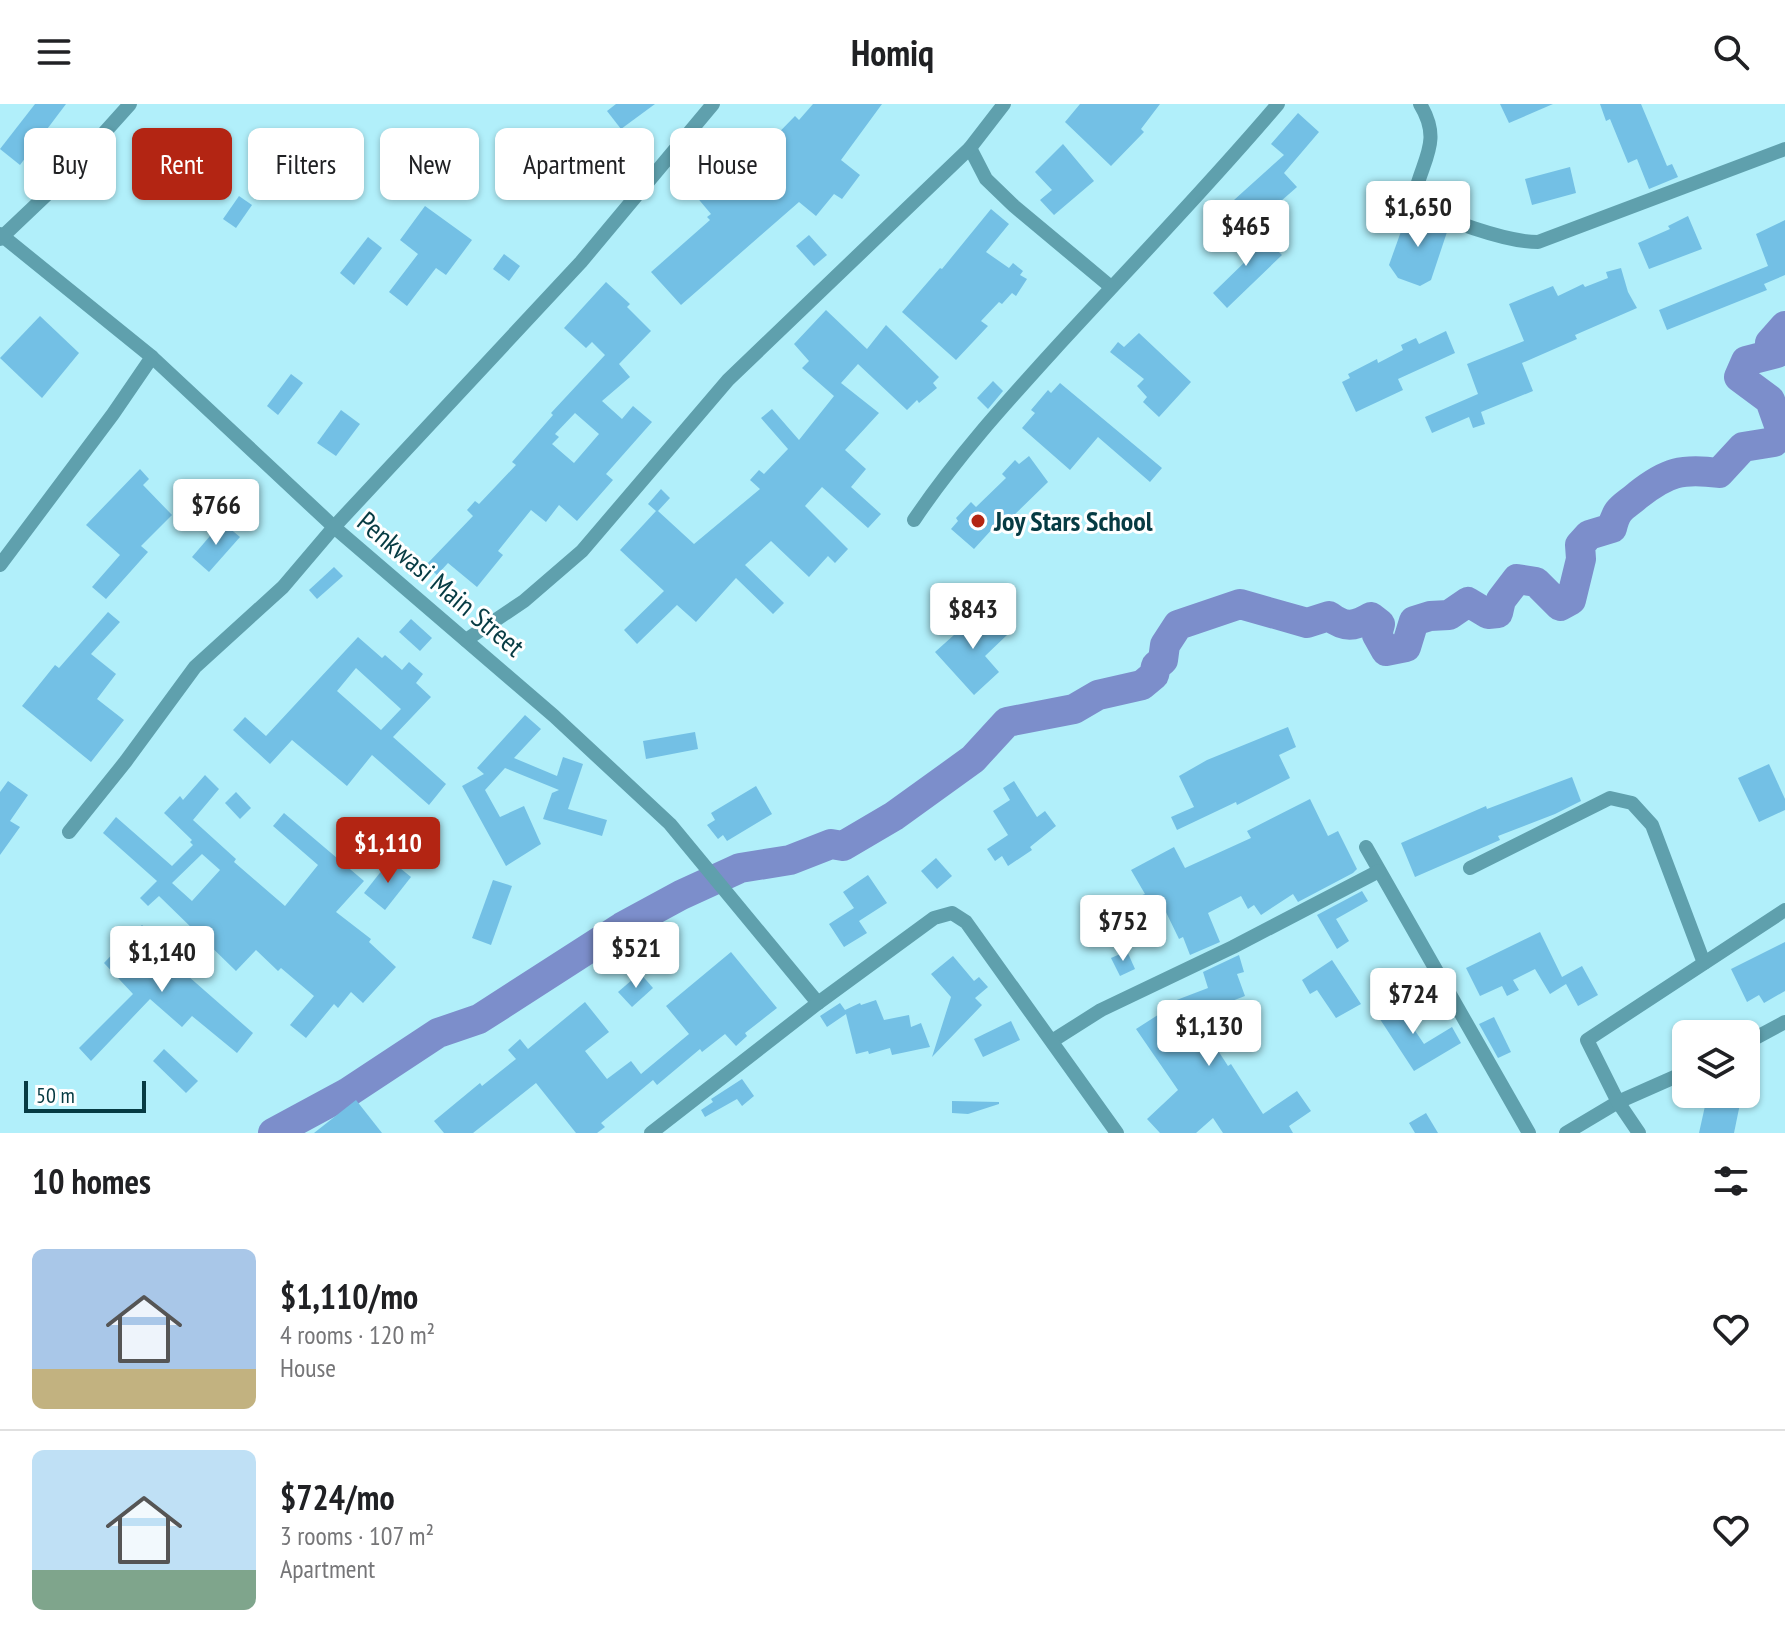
<!DOCTYPE html>
<meta charset="utf-8">
<style>
:root{--surface:#fff;--page:#f6f6f6;--text:#202124;--muted:#757577;--line:#e0e0e0;--accent:#b32513}
body{margin:0;font-family:"PT Sans Narrow",sans-serif;background:var(--page);color:var(--text);height:100vh;display:flex;flex-direction:column;font-size:30px;white-space:nowrap}
*{box-sizing:border-box;margin:0}
p{font-size:26px;color:var(--muted)}
.icon{flex:none;width:44px;height:44px;fill:none;stroke:currentColor;stroke-width:2;stroke-linecap:round;stroke-linejoin:round}
.map{position:relative;height:1029px;overflow:hidden}
.drawer{display:flex;flex-direction:column;background:var(--surface);flex:1}
.drawer>*{flex:none}
.guide{position:absolute;left:24px;top:24px;width:800px;height:72px;display:flex;gap:16px}
.controls{position:absolute;left:1672px;top:916px;display:grid;gap:16px}
.controls a{display:grid;place-items:center;width:88px;height:88px;border-radius:12px;background:var(--surface);box-shadow:0 2px 6px #0004;font-size:40px}
.scale{position:absolute;left:24px;bottom:20px;width:122px;box-sizing:border-box;padding-left:8px;border:4px solid #063b43;border-top:0;font-size:22px;line-height:28px;white-space:nowrap;color:#063b43;-webkit-text-stroke:6px #fff;paint-order:stroke}
.price{position:absolute;translate:-50% -68px;padding:0 18px;border-radius:8px;background:#fff;color:#222;font-size:26px;line-height:52px;filter:drop-shadow(0 2px 4px #0008)}
.price::after{content:'';position:absolute;left:50%;top:48px;width:24px;height:18px;margin-left:-12px;background:inherit;clip-path:polygon(0 0,100% 0,50% 100%)}
.price.on{background:var(--accent);color:#fff}
ul{padding:0;list-style:none}
li{display:flex;align-items:center;gap:24px;height:200px;padding:0 32px}
li+li{border-top:2px solid var(--line)}
li span{display:grid;place-items:center;flex:none;width:224px;height:160px;border-radius:12px;color:#555}
li>.icon{margin-inline-start:auto}
span .icon{width:96px;height:96px;fill:#fffc;stroke-width:1}
li b{font-size:34px}
h2{display:flex;justify-content:space-between;align-items:center;height:96px;padding:0 32px;font-size:34px}
.tag{padding:0 28px;border-radius:12px;background:var(--surface);box-shadow:0 2px 6px #0004;font-size:28px;line-height:72px}
.tag.on{background:var(--accent);color:#fff}
header{display:flex;justify-content:space-between;align-items:center;height:104px;padding:0 32px;background:var(--surface);font-size:36px;font-weight:700}
.map>svg:first-child{display:block}
.lines{fill:none;stroke-linecap:round;stroke-linejoin:round}
.river{stroke:#7c8ecb;stroke-width:30}
.building{fill:#73c0e5;fill-rule:evenodd}
.street{stroke:#5fa0ad;stroke-width:14}
.poi-dot{fill:#b32513;stroke:#fff;stroke-width:3}
.labels{text-anchor:middle;stroke-width:6;stroke-linejoin:round;paint-order:stroke}
.poi-label{font-size:28px;font-weight:bold;fill:#063b43;stroke:#fff;text-anchor:start}
.street-label{font-size:28px;fill:#063b43;stroke:#fff}
</style>
<header><svg class="icon" aria-label="menu" viewBox="0 0 24 24"><path d="M4 6h16M4 12h16M4 18h16"/></svg>Homiq<svg class="icon" aria-label="search" viewBox="0 0 24 24"><circle cx="10" cy="10" r="6"/><path d="M15 15l6 6"/></svg></header>
<div class="map">
<svg width="1785" height="1029" viewBox="0 0 1785 1029">
<rect width="100%" height="100%" fill="#b1effa"/>
<g class="lines">
<path class="river" d="M273,1029L347,989L438,929L479,915L622,823L681,791L740,764L790,756L831,740L843,742L894,712L973,655L1007,618L1074,605L1098,591L1142,581L1154,571L1156,562L1163,556L1165,541L1178,521L1240,500L1307,519L1329,512C1345,524 1354,523 1371,513L1380,520L1377,531L1386,547L1406,543L1414,517L1430,512L1449,511L1468,498L1488,510L1498,509L1501,496L1517,475L1536,478L1560,502L1571,496L1581,455L1580,441L1589,431L1612,424C1617,403 1623,404 1638,391C1667,368 1682,364 1719,369L1743,343L1774,338L1781,327L1770,296L1739,273L1746,257L1777,249L1770,239L1785,222"/>
</g>
<g class="building">
<path d="M35,0H66L20,61L0,45Z"/>
<path d="M616,0H655L621,25L607,7Z"/>
<path d="M813,0H882L841,56L860,71L842,95L834,90L816,112L799,98L681,201L651,168L710,116L707,113L711,110L684,78L702,63L697,57L710,45L715,51L724,43L743,65L795,12L799,16Z"/>
<path d="M1080,0H1160L1141,25L1144,28L1111,62L1065,18Z"/>
<path d="M1500,0H1553L1509,19Z"/>
<path d="M1600,0H1641L1667,62L1672,60L1678,73L1649,85L1637,55L1628,59L1610,15L1606,17Z"/>
<path d="M1298,9L1319,28L1284,69L1297,83L1255,120L1234,96L1284,51L1271,40Z"/>
<path d="M1063,40L1094,77L1054,111L1040,96L1052,86L1035,68Z"/>
<path d="M1570,63L1576,89L1532,101L1525,75Z"/>
<path d="M239,92L252,101L236,124L223,115Z"/>
<path d="M425,102L472,136L446,171L436,164L407,202L389,188L418,150L400,136Z"/>
<path d="M991,105L1009,120L986,148L1009,164L1013,159L1023,167L1020,171L1027,175L1016,192L1012,189L1002,200L999,198L981,217L988,222L956,256L902,208L940,164L942,165Z"/>
<path d="M1409,105L1448,125L1431,176L1420,182L1398,174L1389,161Z"/>
<path d="M1688,112L1702,145L1649,165L1638,139L1670,125L1668,122Z"/>
<path d="M1785,116V171L1764,180L1767,186L1667,226L1659,206L1768,162L1756,130Z"/>
<path d="M1227,128L1275,144L1282,151L1227,204L1213,189L1253,150L1223,139Z"/>
<path d="M809,131L827,151L814,162L796,142Z"/>
<path d="M368,133L382,144L354,181L340,169Z"/>
<path d="M504,150L520,162L509,177L493,165Z"/>
<path d="M1621,164L1628,188L1637,204L1575,231L1577,235L1522,259L1533,287L1481,308L1485,320L1473,324L1469,313L1432,329L1425,313L1478,290L1467,260L1524,237L1509,200L1553,182L1558,192L1583,180L1585,183L1608,174L1606,168Z"/>
<path d="M606,178L630,200L627,203L651,227L619,260L630,273L602,297L622,315L633,302L652,318L606,370L613,376L577,417L559,401L546,418L531,406L498,447L503,451L477,483L448,459L437,471L426,461L473,412L467,406L475,397L479,400L516,361L512,358L553,311L551,309L605,251L592,238L586,244L564,224ZM575,309L599,330L574,359L552,340L559,333L555,330Z"/>
<path d="M826,206L867,245L886,221L939,273L933,279L937,284L919,299L917,296L907,306L858,260L841,279L879,309L845,346L866,365L851,383L881,410L868,424L822,383L805,402L848,445L835,459L828,452L809,473L771,437L745,461L784,499L773,510L736,474L696,518L677,501L637,540L624,526L664,487L620,446L656,407L648,400L661,385L670,394L658,407L694,440L760,385L750,376L759,366L764,370L788,345L761,314L772,305L799,336L834,292L802,264L809,257L794,240Z"/>
<path d="M40,212L79,249L42,294L0,254Z"/>
<path d="M1446,227L1455,249L1398,275L1403,286L1356,308L1342,278L1350,274L1348,270L1377,255L1378,259L1403,246L1401,241L1416,234L1419,240Z"/>
<path d="M1139,229L1191,278L1159,313L1143,298L1147,293L1137,282L1144,275L1110,248L1118,238L1124,243Z"/>
<path d="M291,270L303,279L278,311L267,302Z"/>
<path d="M993,277L1003,287L988,305L977,294Z"/>
<path d="M1060,279L1162,364L1150,378L1098,333L1070,366L1022,324L1035,309L1031,306L1048,286L1051,289Z"/>
<path d="M341,306L360,320L336,352L317,339Z"/>
<path d="M1029,352L1048,378L1009,416L1005,411L974,445L951,425L958,417L956,414L971,398L976,403L1006,374L1002,370L1015,356L1019,360Z"/>
<path d="M140,365L149,375L143,381L172,411L141,442L148,448L106,495L92,483L120,451L86,421Z"/>
<path d="M222,418L240,433L209,468L192,453Z"/>
<path d="M334,463L343,472L317,495L309,486Z"/>
<path d="M983,505L1007,531L985,552L999,568L974,591L935,548Z"/>
<path d="M108,508L120,518L91,550L116,570L97,595L124,616L91,658L22,602L55,561L59,564Z"/>
<path d="M411,515L432,534L420,547L399,528Z"/>
<path d="M358,533L382,554L385,551L402,566L409,558L423,570L416,579L431,593L393,633L446,680L429,701L372,651L347,682L292,636L270,660L233,626L245,613L266,632ZM356,564L401,605L381,626L337,587Z"/>
<path d="M525,611L541,625L514,654L557,672L563,653L583,660L568,705L607,716L602,732L543,715L552,689L559,686L505,664L485,686L500,713L524,702L541,740L506,762L462,682L484,670L477,664Z"/>
<path d="M1288,623L1296,643L1279,651L1290,674L1237,701L1236,698L1177,726L1171,713L1194,703L1179,672L1207,656Z"/>
<path d="M695,628L698,645L646,655L643,637Z"/>
<path d="M1769,660L1785,695V706L1759,718L1738,674Z"/>
<path d="M205,671L219,685L193,716L236,755L234,758L285,802L318,761L273,722L284,709L364,777L336,808L371,835L369,838L396,863L363,899L351,888L338,904L334,900L306,934L290,921L314,892L281,864L278,867L256,846L236,867L159,792L148,802L140,794L157,777L103,729L116,713L172,762L193,741L190,738L192,736L164,709L180,692L183,696ZM202,750L220,766L192,797L172,779Z"/>
<path d="M1572,673L1581,697L1555,710L1498,732L1500,736L1415,773L1401,739L1486,702L1487,705Z"/>
<path d="M8,677L28,691L10,717L20,723L0,751V688Z"/>
<path d="M1014,677L1037,713L1045,707L1056,722L1030,743L1032,746L1008,762L1002,752L995,757L987,745L1008,731L993,707L1010,696L1003,684Z"/>
<path d="M756,682L772,710L727,737L723,731L718,735L707,721L715,716L711,709Z"/>
<path d="M236,688L251,704L240,715L225,699Z"/>
<path d="M1310,695L1328,732L1338,727L1357,765L1353,769L1298,798L1293,790L1261,811L1254,801L1248,805L1241,792L1208,809L1220,838L1190,851L1183,833L1179,835L1163,802L1136,813L1129,796L1145,790L1131,766L1174,743L1185,764L1251,734L1247,727Z"/>
<path d="M936,754L952,772L937,785L921,767Z"/>
<path d="M390,756L411,773L385,806L364,789Z"/>
<path d="M868,771L887,799L859,817L867,829L844,843L829,820L854,804L843,788Z"/>
<path d="M493,776L512,782L491,841L472,834Z"/>
<path d="M1362,787L1368,797L1336,815L1349,837L1337,845L1317,811Z"/>
<path d="M142,821L183,862L180,865L253,929L237,949L192,912L182,923L150,895L91,957L79,944L133,890L104,859L122,840L118,837L130,824L134,829Z"/>
<path d="M1540,828L1562,873L1582,862L1598,891L1578,902L1566,880L1550,890L1535,865L1513,876L1519,886L1507,892L1502,882L1480,892L1466,864Z"/>
<path d="M1785,838V887L1764,899L1759,891L1747,898L1731,865Z"/>
<path d="M1127,847L1135,865L1120,872L1111,854Z"/>
<path d="M731,848L777,904L745,929L747,932L736,942L725,930L702,948L700,945L657,981L653,976L601,1019L605,1023L597,1029H576L536,979L473,1029H444L434,1017L480,979L482,982L516,955L508,946L520,935L528,945L585,898L609,928L585,947L607,975L631,957L641,970L689,930L666,902Z"/>
<path d="M1239,851L1244,868L1237,870L1245,892L1195,911L1228,962L1231,960L1263,1010L1297,987L1311,1007L1289,1022L1293,1029H1223L1213,1014L1196,1029H1160L1147,1015L1178,986L1136,925L1175,900L1174,897L1208,884L1203,868Z"/>
<path d="M953,852L974,877L979,873L988,883L975,894L982,901L932,953L951,893L931,870Z"/>
<path d="M1332,856L1361,900L1336,914L1317,886L1310,890L1302,876Z"/>
<path d="M640,869L653,884L632,903L618,888Z"/>
<path d="M1391,891L1424,940L1452,923L1461,939L1414,967L1372,903Z"/>
<path d="M876,896L884,916L909,911L911,923L921,919L930,943L892,951L890,944L869,950L868,947L856,950L846,910L827,923L820,912L840,899L845,906L860,899L861,901Z"/>
<path d="M1494,913L1511,948L1498,954L1479,920Z"/>
<path d="M1011,917L1020,936L983,953L974,935Z"/>
<path d="M164,945L198,977L186,989L153,957Z"/>
<path d="M742,975L754,992L742,1002L737,995L705,1013L701,1006L713,998L711,995Z"/>
<path d="M1677,990H1742L1734,1029H1699L1705,1002L1676,998Z"/>
<path d="M356,996L382,1029H314Z"/>
<path d="M952,997L999,998V1000L968,1010L952,1009Z"/>
<path d="M1426,1009L1438,1029H1415L1409,1019Z"/>
</g>
<g class="lines">
<g class="street">
<path d="M1420,0C1442,36 1424,53 1415,89L1416,96C1438,116 1509,138 1538,138L1785,45"/>
<path d="M970,44L986,75L1014,102L1111,183"/>
<path d="M0,130L152,253L334,423L554,612L670,720L818,899"/>
<path d="M0,135L60,78L130,0"/>
<path d="M914,416C955,355 1003,302 1053,247C1128,165 1206,85 1278,0"/>
<path d="M0,461L113,310L152,253"/>
<path d="M466,536L524,497L582,447L728,276L970,44L1004,0"/>
<path d="M69,728L126,657L195,563L283,483L334,423L581,158L713,0"/>
<path d="M1366,743L1529,1029"/>
<path d="M1470,764L1610,694L1632,699L1652,721L1704,859"/>
<path d="M1052,937L1101,906L1233,843L1379,767"/>
<path d="M1746,939L1785,918"/>
<path d="M651,1029L818,899L934,814L952,809L966,818L1117,1029"/>
<path d="M1566,1029L1618,998L1686,968"/>
<path d="M1639,1029L1618,998L1587,936L1785,806"/>
</g>
</g>
<circle class="poi-dot" cx="978" cy="417" r="8"/>
<g class="labels">
<g class="poi-label">
<text x="994" y="427">Joy Stars School</text>
</g>
<g class="street-label">
<text transform="translate(441 480) rotate(40)" y="10">Penkwasi Main Street</text>
</g>
</g>
</svg>
<div class="controls">
<a><svg class="icon" aria-label="layers" viewBox="0 0 24 24"><path d="M12 4l9 5-9 5-9-5zM3 14l9 5 9-5"/></svg></a>
</div>
<div class="scale">50 m</div>
<b class="price" style="left:1418px;top:145px">$1,650</b>
<b class="price" style="left:1246px;top:164px">$465</b>
<b class="price" style="left:216px;top:443px">$766</b>
<b class="price" style="left:973px;top:547px">$843</b>
<b class="price on" style="left:388px;top:781px">$1,110</b>
<b class="price" style="left:1123px;top:859px">$752</b>
<b class="price" style="left:636px;top:886px">$521</b>
<b class="price" style="left:162px;top:890px">$1,140</b>
<b class="price" style="left:1413px;top:932px">$724</b>
<b class="price" style="left:1209px;top:964px">$1,130</b>
<div class="guide">
<a class="tag">Buy</a>
<a class="tag on">Rent</a>
<a class="tag">Filters</a>
<a class="tag">New</a>
<a class="tag">Apartment</a>
<a class="tag">House</a>
</div>
</div>
<section class="drawer">
<h2>10 homes<svg class="icon" aria-label="filters" viewBox="0 0 24 24"><path d="M4 7h16M4 17h16"/><circle cx="9" cy="7" r="2"/><circle cx="15" cy="17" r="2"/></svg></h2>
<ul>
<li><span style="background:linear-gradient(#a9c7e8 75%,#c2b280 0)"><svg class="icon" aria-label="home" viewBox="0 0 24 24"><path d="M3 11l9-7 9 7M6 9v11h12V9"/></svg></span><div><b>$1,110/mo</b><p>4 rooms · 120 m²</p><p>House</p></div><svg class="icon" aria-label="heart" viewBox="0 0 24 24"><path d="M12 20l-8-8c-3-5 5-10 8-4 3-6 11-1 8 4z"/></svg></li>
<li><span style="background:linear-gradient(#bfe0f5 75%,#7fa58c 0)"><svg class="icon" aria-label="home" viewBox="0 0 24 24"><path d="M3 11l9-7 9 7M6 9v11h12V9"/></svg></span><div><b>$724/mo</b><p>3 rooms · 107 m²</p><p>Apartment</p></div><svg class="icon" aria-label="heart" viewBox="0 0 24 24"><path d="M12 20l-8-8c-3-5 5-10 8-4 3-6 11-1 8 4z"/></svg></li>
</ul>
</section>
